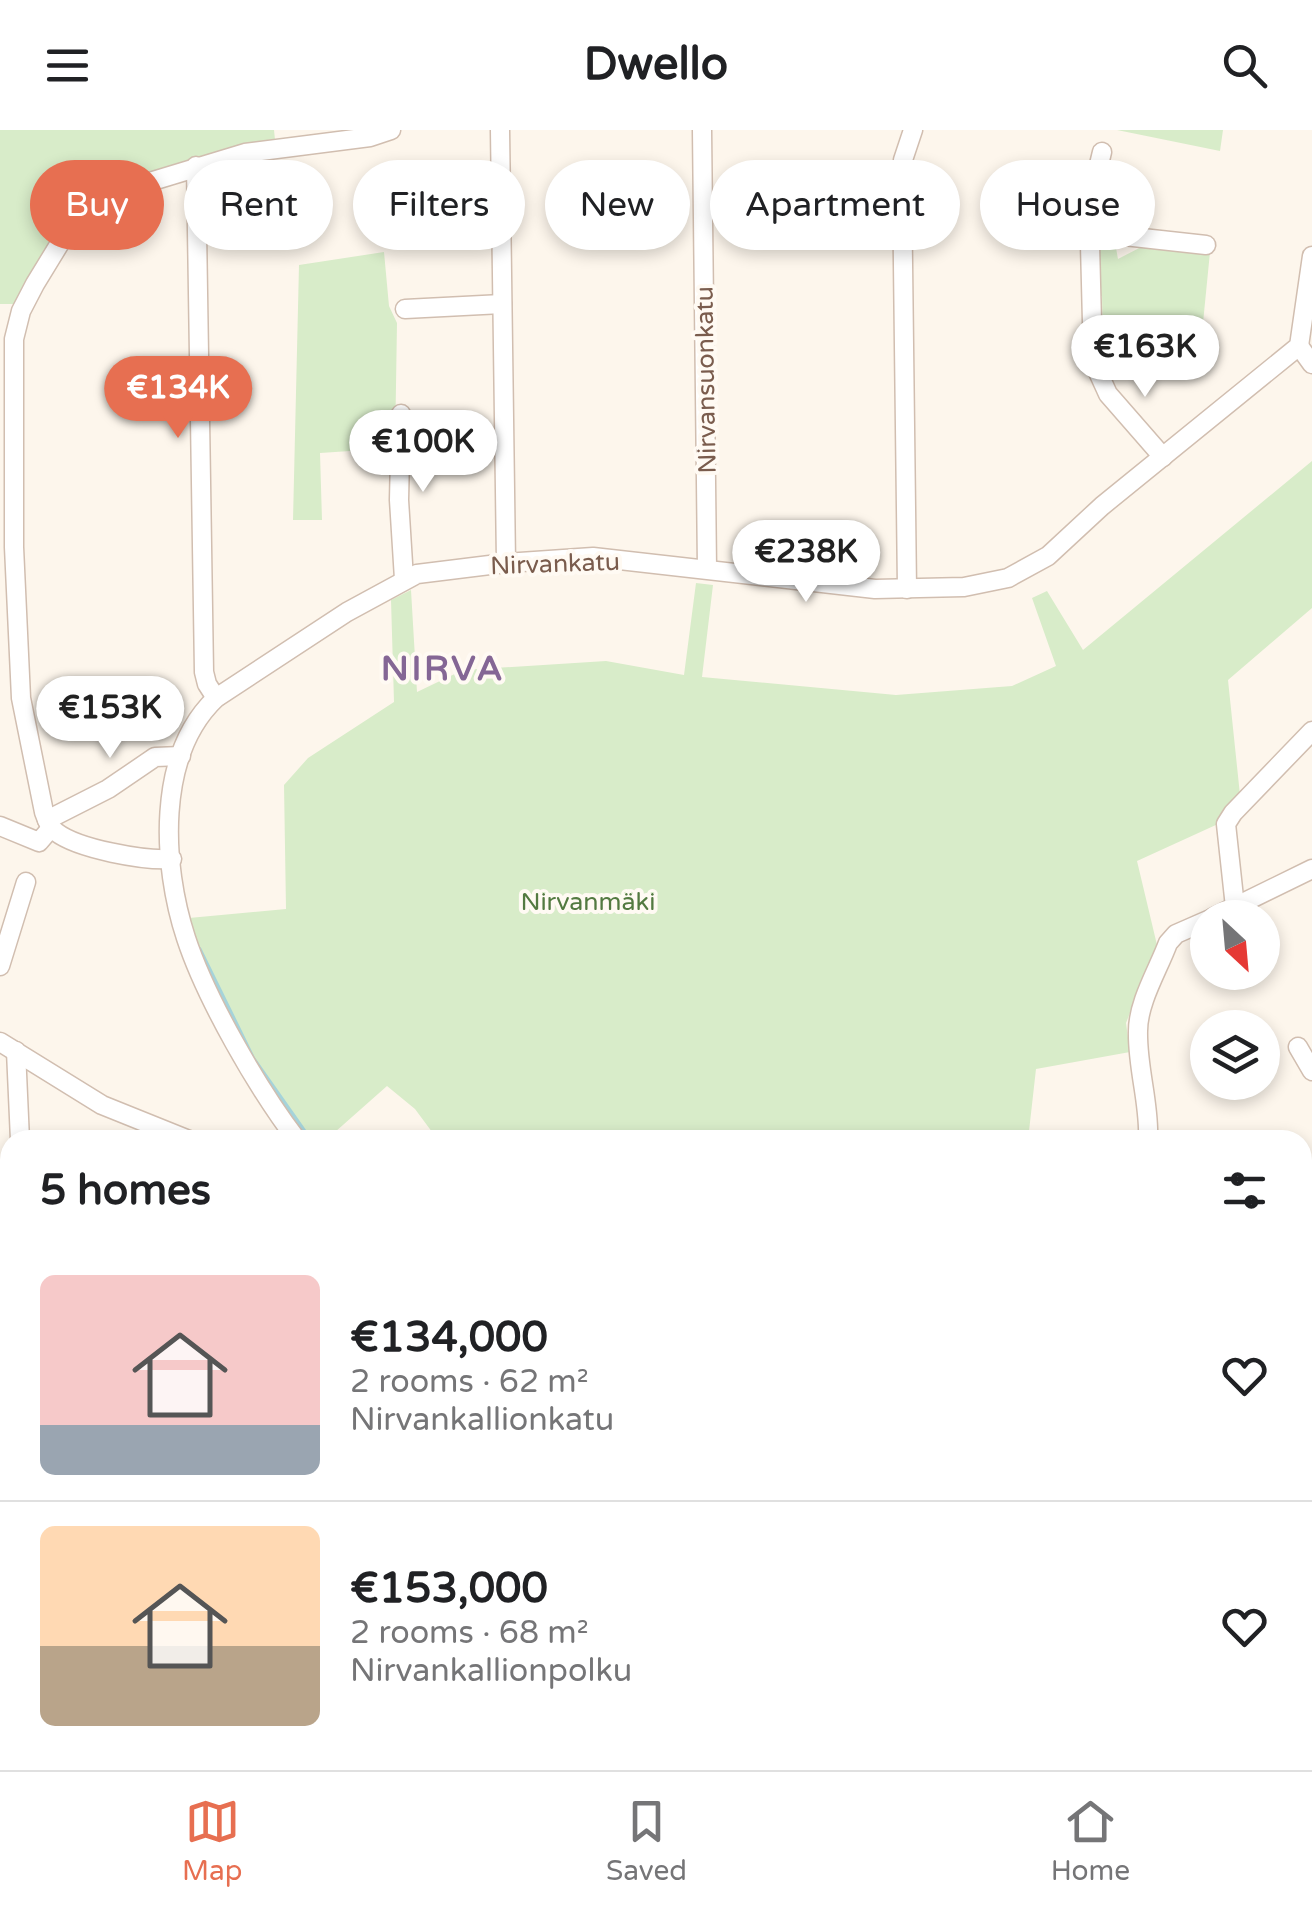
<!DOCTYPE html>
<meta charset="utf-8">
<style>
:root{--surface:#fff;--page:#f2f2f2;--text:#202124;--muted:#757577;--line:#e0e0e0;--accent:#e76f51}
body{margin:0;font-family:"Varela Round",sans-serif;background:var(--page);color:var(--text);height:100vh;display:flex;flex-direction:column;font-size:38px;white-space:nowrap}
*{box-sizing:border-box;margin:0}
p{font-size:32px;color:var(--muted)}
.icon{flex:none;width:55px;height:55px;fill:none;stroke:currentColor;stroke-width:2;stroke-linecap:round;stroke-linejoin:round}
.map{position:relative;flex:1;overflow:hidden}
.details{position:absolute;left:0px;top:1000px;width:1312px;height:640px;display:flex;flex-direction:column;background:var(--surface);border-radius:30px 30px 0 0;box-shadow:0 5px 15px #0003}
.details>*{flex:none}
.banner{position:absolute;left:30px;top:30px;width:1252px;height:90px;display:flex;gap:20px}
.needle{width:65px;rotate:154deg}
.fabs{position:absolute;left:1190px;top:770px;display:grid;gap:20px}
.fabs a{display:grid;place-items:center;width:90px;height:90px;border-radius:50%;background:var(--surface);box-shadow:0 5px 15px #0003;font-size:50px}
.price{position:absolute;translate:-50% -85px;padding:0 22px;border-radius:35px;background:#fff;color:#222;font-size:32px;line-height:65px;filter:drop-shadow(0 2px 5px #0008)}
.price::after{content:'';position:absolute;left:50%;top:60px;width:30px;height:22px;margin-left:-15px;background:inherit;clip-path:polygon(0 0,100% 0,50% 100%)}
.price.active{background:var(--accent);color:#fff}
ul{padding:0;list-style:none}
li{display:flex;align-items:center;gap:30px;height:250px;padding:0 40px}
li+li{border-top:2px solid var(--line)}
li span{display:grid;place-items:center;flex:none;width:280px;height:200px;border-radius:15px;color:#555}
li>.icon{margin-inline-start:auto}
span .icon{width:120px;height:120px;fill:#fffc;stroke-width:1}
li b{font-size:42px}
h2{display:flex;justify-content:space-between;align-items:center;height:120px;padding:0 40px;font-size:42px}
.chip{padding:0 35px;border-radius:45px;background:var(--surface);box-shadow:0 5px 15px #0003;font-size:35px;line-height:90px}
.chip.active{background:var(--accent);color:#fff}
header{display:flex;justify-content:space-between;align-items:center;height:130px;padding:0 40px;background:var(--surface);font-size:45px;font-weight:700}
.dock{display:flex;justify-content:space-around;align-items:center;height:140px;border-top:2px solid var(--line);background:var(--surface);font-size:28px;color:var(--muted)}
.dock a{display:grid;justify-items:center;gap:5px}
.dock .active{color:var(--accent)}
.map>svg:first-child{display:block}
.green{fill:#d8ecc9}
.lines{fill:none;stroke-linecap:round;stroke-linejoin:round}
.stream{stroke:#a5d3da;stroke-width:5}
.minor-casing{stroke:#d1beb0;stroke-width:21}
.major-casing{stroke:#dad1cd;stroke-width:26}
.minor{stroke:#fff;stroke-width:18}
.major{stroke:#fbd9a5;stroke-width:22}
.labels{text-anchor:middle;stroke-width:8;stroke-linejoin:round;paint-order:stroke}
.street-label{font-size:25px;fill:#7a5c4d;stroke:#fffaf3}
.park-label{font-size:25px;fill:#537a41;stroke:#fffaf3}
.district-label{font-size:35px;font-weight:bold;letter-spacing:2.5px;fill:#846695;stroke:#fffaf3}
</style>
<header><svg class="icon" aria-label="menu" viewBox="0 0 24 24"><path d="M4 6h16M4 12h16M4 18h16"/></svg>Dwello<svg class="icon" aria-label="search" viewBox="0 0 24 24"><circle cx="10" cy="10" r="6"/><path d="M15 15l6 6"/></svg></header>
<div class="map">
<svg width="1312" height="1640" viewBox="0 0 1312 1640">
<rect width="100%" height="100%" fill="#fdf6ec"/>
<g class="green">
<path d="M0,0H274L275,10L98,62L18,174H0Z"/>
<path d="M1117,0H1223L1220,21Z"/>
<path d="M1145,115L1210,122L1203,193L1137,243C1120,235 1116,224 1103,212L1102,166L1097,165L1096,117L1116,118L1118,129Z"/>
<path d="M384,122L389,176L397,193L395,318L320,323L322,390H293L299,135Z"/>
<path d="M1312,331V478L1228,550L1240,665L1218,694L1137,731L1157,815L1126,893L1130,922L1036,939L1028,1010H438L415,979L387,956L326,1010H313C262,943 210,871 189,788L286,779L284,655L308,628L394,572L391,470L411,460L417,562L463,540L606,531L684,545L696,453L713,455L702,547L896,565L1012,556L1056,536L1032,468L1047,461L1083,520Z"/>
</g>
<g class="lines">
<path class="stream" d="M199,819L253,929L310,1010"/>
<g class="minor-casing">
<g id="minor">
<path d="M500,0L506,433"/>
<path d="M702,0L707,439"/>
<path d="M1102,22L1089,76L1093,231L1108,264L1163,327"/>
<path d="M196,36L204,542L207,554L216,568"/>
<path d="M1088,102L1206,115"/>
<path d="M405,179L502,174"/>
<path d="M1299,216L1312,234"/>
<path d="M401,284L399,370L404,449"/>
<path d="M907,459L902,53L903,30L913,0"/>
<path d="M47,690L108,659L155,627L181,626"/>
<path d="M0,696L39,712L51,698"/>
<path d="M172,729C144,731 78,719 56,702C49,697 47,690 44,682L21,568L14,417V209L21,181L35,154L79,82L100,67L245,23L370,7L391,0"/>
<path d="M1235,777L1226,694L1233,683L1312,601"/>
<path d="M1212,788L1312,739"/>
<path d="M0,836L26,752"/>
<path d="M0,912L102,975L189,1010"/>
<path d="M1298,917L1312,941"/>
<path d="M16,921L20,1010"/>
<path d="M297,1010C258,959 206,869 186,808C162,735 156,625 216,568L347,482L417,444L506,433L593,427L875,459L964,457L1008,448L1048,426L1102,376L1299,216L1312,126"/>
<path d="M1148,1010C1150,974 1137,938 1138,901C1138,872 1158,840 1168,813L1176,804L1208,790"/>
<path d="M1302,1039L1312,1041"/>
<path d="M0,1188L10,1187"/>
<path d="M1302,1233L1312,1235"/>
<path d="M1302,1311L1312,1312"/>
<path d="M0,1438L10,1437"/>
<path d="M84,1630L85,1640"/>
<path d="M1091,1630L1094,1640"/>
<path d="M0,1632L34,1630"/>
<path d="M343,1640V1630"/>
<path d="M720,1640L722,1630"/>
</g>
</g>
<g class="major-casing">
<g id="major">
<path d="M1302,1607L1312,1601"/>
<path d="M1246,1640L1263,1630"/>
</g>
</g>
<use href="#minor" class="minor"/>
<use href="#major" class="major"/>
</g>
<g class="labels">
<g class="street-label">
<text transform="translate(705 250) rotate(-91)" y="9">Nirvansuonkatu</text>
<text transform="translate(555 433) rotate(-2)" y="9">Nirvankatu</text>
</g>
<g class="park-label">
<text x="588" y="780">Nirvanmäki</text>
</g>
<g class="district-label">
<text x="443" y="550">NIRVA</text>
</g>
</g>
</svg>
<div class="fabs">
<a><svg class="needle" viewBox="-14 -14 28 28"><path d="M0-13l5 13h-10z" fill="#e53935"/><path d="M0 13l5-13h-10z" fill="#757577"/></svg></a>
<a><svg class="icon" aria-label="layers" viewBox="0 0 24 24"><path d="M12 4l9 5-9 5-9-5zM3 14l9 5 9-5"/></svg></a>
</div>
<b class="price" style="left:1145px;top:270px">€163K</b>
<b class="price active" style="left:178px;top:311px">€134K</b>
<b class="price" style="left:423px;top:365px">€100K</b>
<b class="price" style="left:806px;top:475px">€238K</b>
<b class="price" style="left:110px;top:631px">€153K</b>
<div class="banner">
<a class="chip active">Buy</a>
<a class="chip">Rent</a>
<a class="chip">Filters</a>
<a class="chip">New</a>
<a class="chip">Apartment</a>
<a class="chip">House</a>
</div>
<section class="details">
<h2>5 homes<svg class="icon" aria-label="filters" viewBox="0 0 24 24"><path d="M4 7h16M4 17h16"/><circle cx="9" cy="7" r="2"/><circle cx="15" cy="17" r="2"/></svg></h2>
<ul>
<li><span style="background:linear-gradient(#f6c9c9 75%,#9aa5b1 0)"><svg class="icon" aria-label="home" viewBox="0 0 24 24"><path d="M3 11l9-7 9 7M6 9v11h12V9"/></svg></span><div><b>€134,000</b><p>2 rooms · 62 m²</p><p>Nirvankallionkatu</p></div><svg class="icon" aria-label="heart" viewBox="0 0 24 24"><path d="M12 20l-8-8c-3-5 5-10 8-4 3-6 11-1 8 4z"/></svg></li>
<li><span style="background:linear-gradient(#ffd9b3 60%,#b9a48a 0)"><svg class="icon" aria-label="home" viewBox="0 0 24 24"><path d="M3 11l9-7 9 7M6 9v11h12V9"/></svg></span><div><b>€153,000</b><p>2 rooms · 68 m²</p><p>Nirvankallionpolku</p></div><svg class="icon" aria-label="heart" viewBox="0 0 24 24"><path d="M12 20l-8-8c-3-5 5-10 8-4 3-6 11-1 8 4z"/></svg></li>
</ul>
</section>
</div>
<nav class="dock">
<a class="active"><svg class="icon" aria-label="map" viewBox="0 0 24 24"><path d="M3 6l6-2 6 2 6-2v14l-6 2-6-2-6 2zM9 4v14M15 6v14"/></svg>Map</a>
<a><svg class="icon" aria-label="saved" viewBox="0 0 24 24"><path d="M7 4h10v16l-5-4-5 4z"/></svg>Saved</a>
<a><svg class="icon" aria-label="home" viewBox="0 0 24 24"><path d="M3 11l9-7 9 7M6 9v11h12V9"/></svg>Home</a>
</nav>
